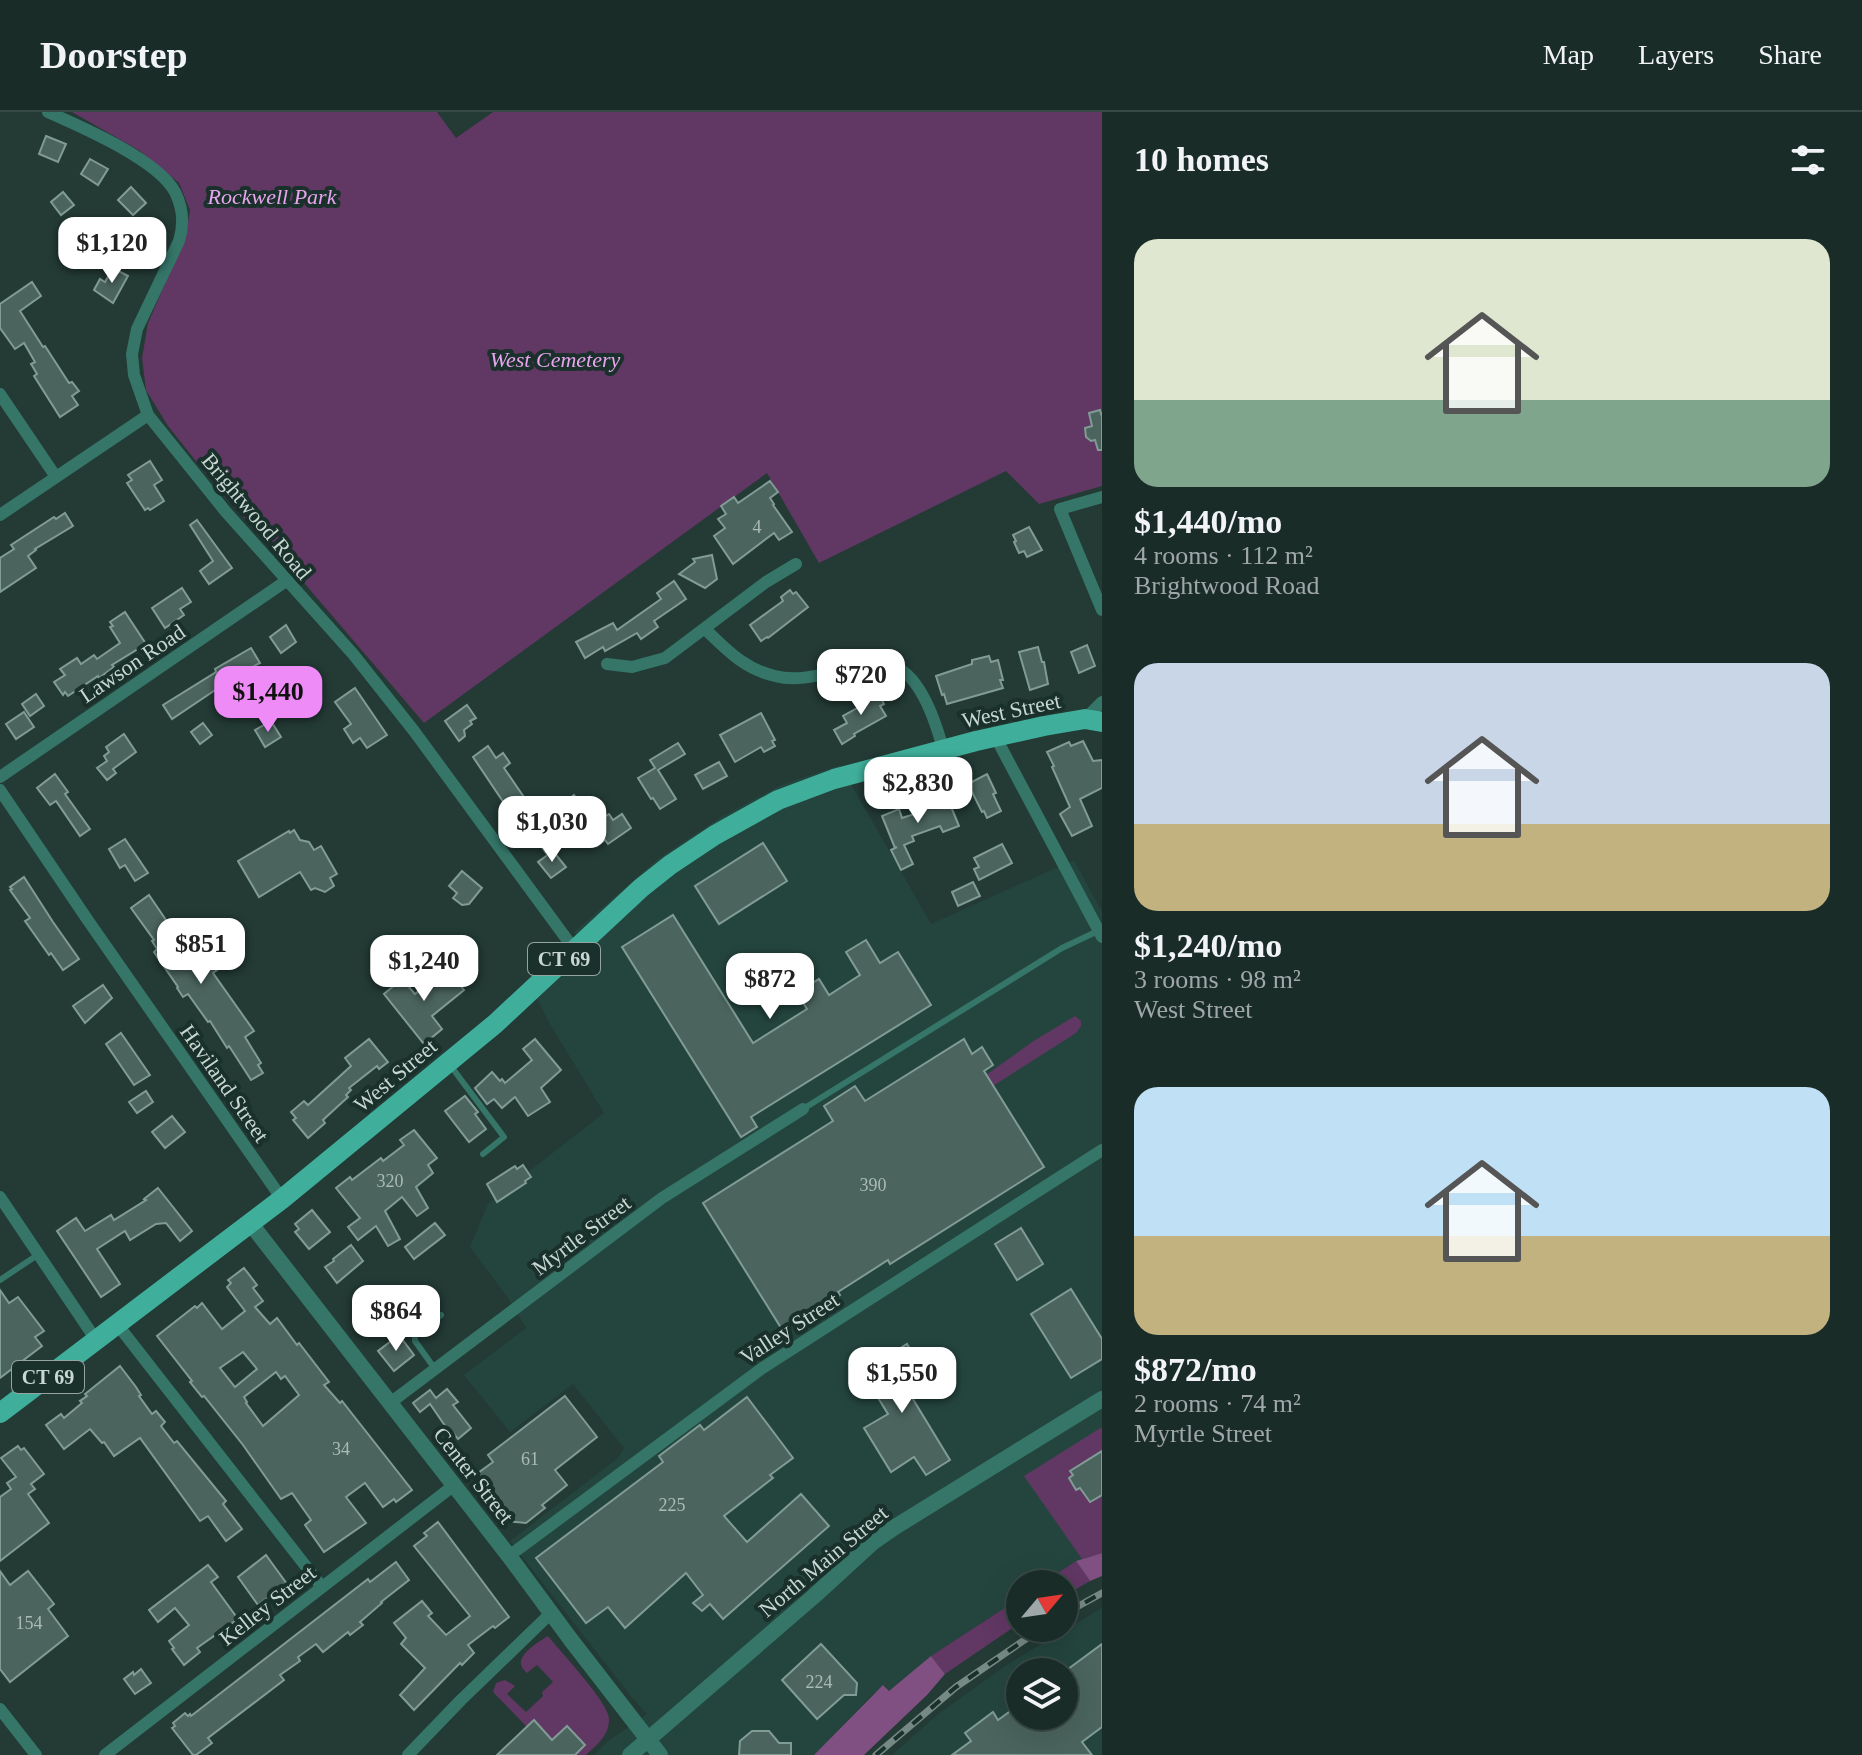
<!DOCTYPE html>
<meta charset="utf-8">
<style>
:root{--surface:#1a2c28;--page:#233430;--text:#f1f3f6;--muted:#9fa7a8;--line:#384845;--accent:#ef8bf6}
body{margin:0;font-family:"Times New Roman",serif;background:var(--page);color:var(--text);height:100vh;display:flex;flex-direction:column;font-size:30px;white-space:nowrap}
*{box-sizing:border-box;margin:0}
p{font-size:26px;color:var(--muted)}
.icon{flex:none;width:44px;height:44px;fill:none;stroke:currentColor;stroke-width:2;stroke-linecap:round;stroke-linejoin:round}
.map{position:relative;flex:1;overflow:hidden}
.drawer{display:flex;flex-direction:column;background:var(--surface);width:760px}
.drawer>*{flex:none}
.needle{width:52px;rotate:61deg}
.fabs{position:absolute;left:1006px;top:1458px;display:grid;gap:16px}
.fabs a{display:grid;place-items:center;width:72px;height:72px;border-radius:50%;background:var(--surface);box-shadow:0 8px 32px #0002,0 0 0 2px var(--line);font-size:40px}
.price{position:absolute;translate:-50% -68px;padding:0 18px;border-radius:16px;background:#fff;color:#222;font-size:26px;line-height:52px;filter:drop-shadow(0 2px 4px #0008)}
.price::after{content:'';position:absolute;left:50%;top:48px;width:24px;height:18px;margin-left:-12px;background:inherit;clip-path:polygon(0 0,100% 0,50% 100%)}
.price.on{background:var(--accent);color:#111}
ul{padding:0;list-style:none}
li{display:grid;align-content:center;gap:16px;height:424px;padding:0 32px}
li span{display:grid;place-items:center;height:248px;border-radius:24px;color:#555}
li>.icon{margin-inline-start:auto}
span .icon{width:144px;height:144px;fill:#fffc;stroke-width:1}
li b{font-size:34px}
h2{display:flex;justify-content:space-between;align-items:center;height:96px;padding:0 32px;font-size:34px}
header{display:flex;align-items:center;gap:48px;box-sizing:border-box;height:112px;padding:0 40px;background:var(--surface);border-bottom:2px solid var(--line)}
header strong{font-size:38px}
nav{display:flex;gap:44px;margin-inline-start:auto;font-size:28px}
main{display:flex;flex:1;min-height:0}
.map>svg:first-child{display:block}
.built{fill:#24453e;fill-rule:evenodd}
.green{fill:#613763}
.forest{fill:#805083}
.building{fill:#4b645e;stroke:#819b95;stroke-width:2;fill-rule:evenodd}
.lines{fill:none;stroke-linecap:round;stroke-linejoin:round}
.service{stroke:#357669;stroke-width:6}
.minor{stroke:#357669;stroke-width:12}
.tertiary{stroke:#357669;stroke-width:16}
.primary{stroke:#3faf9b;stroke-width:20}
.rail-casing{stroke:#768984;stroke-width:7}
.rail{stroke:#19302b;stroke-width:4;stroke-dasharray:12;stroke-linecap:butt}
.labels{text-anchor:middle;stroke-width:8;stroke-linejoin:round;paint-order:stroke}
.number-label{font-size:18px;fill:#aabab6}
.shield{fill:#19302b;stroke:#94a5a1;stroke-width:2}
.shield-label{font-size:20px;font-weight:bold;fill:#c9d7d3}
.park-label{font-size:22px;font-style:italic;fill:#e9a4ed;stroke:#19302b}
.street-label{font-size:22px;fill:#c9d7d3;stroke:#19302b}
</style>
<header>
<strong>Doorstep</strong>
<nav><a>Map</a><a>Layers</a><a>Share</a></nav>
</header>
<main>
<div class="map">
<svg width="1102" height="1643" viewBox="0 0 1102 1643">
<rect width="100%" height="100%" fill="#233a35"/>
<g class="built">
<path d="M840,653L931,812L1074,748L1102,800V1441L1076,1449L1041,1472H1020V1486L931,1544L889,1579L884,1573L869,1586L814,1643H594L608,1629L647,1602L630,1583L510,1429L618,1346L624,1336L573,1272L510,1320L464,1263L526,1216L508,1186L470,1135L488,1092L495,1086L498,1089L526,1071L528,1060L604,1001L550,912L537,887L587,838L574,820L659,746L721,705L781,673Z"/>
<path d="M1102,1496V1643H892L937,1603L1008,1552ZM1020,1560H1064V1604H1020Z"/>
</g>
<g class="green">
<path d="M72,0H437L456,26L493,0H1102V374L1039,392L1006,359L819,451L767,361L424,611L305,472L223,383L168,314L146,278L142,246L148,211L186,124L190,98L179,71L140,39Z"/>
<path d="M1075,904L1081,909V914L1076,921L993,974L986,963L1035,928Z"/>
<path d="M1102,1315V1339L1070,1358L1073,1363L1069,1366L1076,1378L1080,1376L1090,1390L1102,1383V1441L1082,1447L1024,1364Z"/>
<path d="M1076,1449L1090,1469L1064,1484V1472H1041Z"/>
<path d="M1020,1486V1511L945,1562L931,1544Z"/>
<path d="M548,1524C560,1539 608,1590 609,1606C610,1623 597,1633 586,1643H575L585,1633L568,1614L552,1628L534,1609L527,1615L493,1580L496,1571L505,1568L515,1574L507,1582L526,1600L543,1584L542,1580L553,1570L537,1553L527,1561C524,1558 520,1555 521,1549C523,1539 540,1529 548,1524Z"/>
</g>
<g class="forest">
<path d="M1102,1441V1464L1090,1469L1076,1449Z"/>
<path d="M931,1544L945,1562L927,1583L864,1643H814L883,1573L889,1579Z"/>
</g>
<g class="building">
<path d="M46,24L66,32L58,50L39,42Z"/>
<path d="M90,47L108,57L98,73L81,62Z"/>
<path d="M131,75L146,91L133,103L118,88Z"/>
<path d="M63,80L74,93L61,103L51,90Z"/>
<path d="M113,156L128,164L113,191L94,178L100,167L105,170Z"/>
<path d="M32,170L41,184L20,199L43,235L45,234L69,271L72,270L79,279L72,284L78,293L60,305L34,264L37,262L31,252L35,250L24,231L15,237L0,216V192Z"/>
<path d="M1100,298L1102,305V338H1098L1095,328L1091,329L1086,325L1085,316L1092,314L1089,301Z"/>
<path d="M150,349L162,368L154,373L164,389L150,398L148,396L145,398L127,371L132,368L128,363Z"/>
<path d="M770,369L778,380L770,386L774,392L773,393L792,420L779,428L774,421L733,452L714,424L725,416L718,407L726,402L721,394L734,385L738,391Z"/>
<path d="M65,401L73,414L35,437L36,438L28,444L36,456L0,480V446L14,437L11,433L54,405L56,407Z"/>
<path d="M197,408L232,456L209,472L200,459L213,449L190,413Z"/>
<path d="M1029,415L1042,438L1027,445L1024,439L1019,441L1014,430L1016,429L1013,423Z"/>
<path d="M712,443L717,467L705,476L679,462L695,450L693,447Z"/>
<path d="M674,469L686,487L654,509L658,515L641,527L637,521L605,539L603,535L585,546L576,530L613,511L617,518L661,487L657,481Z"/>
<path d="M182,476L191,490L180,497L184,503L165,516L152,496Z"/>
<path d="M790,478L793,482L796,480L808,495L768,526L767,525L761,529L750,513L783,489L781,485Z"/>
<path d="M125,500L146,532L112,553L114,555L99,566L98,564L68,584L65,580L63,583L54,570L65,563L60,557L77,546L81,552L94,543L97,547L120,531L110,515L113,514L110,510Z"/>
<path d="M286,513L296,530L281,541L270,525Z"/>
<path d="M1087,533L1095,554L1079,561L1071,540Z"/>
<path d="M1038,535L1042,550H1044L1048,572L1030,578L1019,540Z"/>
<path d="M251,536L260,551L242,560L172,607L163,593L216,560L215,557Z"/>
<path d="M989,544L991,550L998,548L1003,568H1000L1003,576L947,592L944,582L942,583L936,564L972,552V548Z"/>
<path d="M355,576L387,623L367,636L360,626L353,631L344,617L351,612L335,590Z"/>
<path d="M865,581L868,587L878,581L884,592L880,594L886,604L854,622L855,624L842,632L834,618L847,611L843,604L859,595L854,587Z"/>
<path d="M36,582L44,594L30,604L22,592Z"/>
<path d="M467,593L476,606L470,609L472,612L464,618L465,624L459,629L445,609Z"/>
<path d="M24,600L34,615L16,627L6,612Z"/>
<path d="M761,601L775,628L772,629L775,634L764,640L761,635L735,650L720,623Z"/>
<path d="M271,609L281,625L265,635L255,618Z"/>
<path d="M203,611L212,623L200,632L191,620Z"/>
<path d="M124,622L136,640L113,657L116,661L107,668L97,656L107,649L104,644L109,640L106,635Z"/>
<path d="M1083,629L1093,649L1102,648V676L1080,687L1092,714L1072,724L1060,702L1070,695L1052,655L1054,654L1047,640L1069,630L1071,634Z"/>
<path d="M678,631L685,642L658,658L676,687L660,697L653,686L651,687L638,666L655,656L650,648Z"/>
<path d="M488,634L496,646L503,641L510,651L504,656L528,691L512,703L473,645Z"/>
<path d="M719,650L727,664L703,677L695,663Z"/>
<path d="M55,662L68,680L65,682L90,717L80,724L56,689L50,693L37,676Z"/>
<path d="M987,662L996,681L993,682L1001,699L987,706L984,699L982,700L968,672Z"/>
<path d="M945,680L959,714L943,720L940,714L912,724L914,729L904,733L913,752L901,758L891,738L897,735L895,736L882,704L899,697L902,706L924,699L920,690Z"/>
<path d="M574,683L594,708L597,706L598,709L609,702L613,708L622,702L631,716L608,732L605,728L597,734L589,722L583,726L577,718L546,741L538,730L556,716L546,705Z"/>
<path d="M294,718L300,728L309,730L314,738L321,734L337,762L330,766L334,774L325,780L315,776L311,778L300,760L259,785L238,749L289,719L290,721Z"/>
<path d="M125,727L148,761L135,769L125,753L120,756L109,737Z"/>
<path d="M763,731L787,769L719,812L695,774Z"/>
<path d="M1002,732L1012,751L979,768L974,757L979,755L974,746Z"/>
<path d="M553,739L566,755L551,766L538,750Z"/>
<path d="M462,759L482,776L469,792L462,793L453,786L457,781L449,774Z"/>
<path d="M24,765L53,810L79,847L63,858L51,841L49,843L25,809L30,806L10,778L12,777L10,775Z"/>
<path d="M973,770L980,784L958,794L952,780Z"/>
<path d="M149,783L181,830L173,836L187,857L217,835L228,850L213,861L254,919L245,925L261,951L258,953L263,961L251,968L229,934L227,936L210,909L208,910L188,882L183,885L177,876L178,875L154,840L157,837L152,829L154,828L131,796Z"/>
<path d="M673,803L753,931L807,897L797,881L819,867L829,883L860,863L846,840L866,828L880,851L898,840L931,893L751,1005L757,1015L741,1025L622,835Z"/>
<path d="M444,858L450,866L453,864L464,878L432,904L442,917L424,932L384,882L402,867L415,882Z"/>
<path d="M103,873L112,886L85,911L73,894Z"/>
<path d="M121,921L150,963L134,973L106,932Z"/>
<path d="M369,927L388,950L379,957L377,954L349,976L351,978L346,983L348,985L323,1008L325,1011L308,1026L293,1008L296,1006L291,1000L304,989L308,993L351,954L345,946Z"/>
<path d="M535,927L561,958L541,976L550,990L528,1004L515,985L502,996L494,987L487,992L475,976L492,960L500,969L502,967L505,971L532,948L523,937Z"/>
<path d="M964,927L972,942L982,935L993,953L984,959L1044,1055L890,1152L888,1148L838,1180L840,1183L783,1219L703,1091L833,1009L824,994L855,974L865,989Z"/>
<path d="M146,979L153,990L137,1001L129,990Z"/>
<path d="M465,984L478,1000L475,1002L486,1017L469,1030L445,999Z"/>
<path d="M172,1004L185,1020L165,1036L152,1020Z"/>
<path d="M414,1018L437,1046L428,1053L433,1061L416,1075L428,1096L417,1104L402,1085L385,1099L400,1127L388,1134L376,1114L358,1128L348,1115L360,1106L336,1076L350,1065L352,1068L381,1046L383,1049L404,1033L400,1028Z"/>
<path d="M523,1053L531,1065L525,1069L526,1071L497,1090L487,1072L515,1054L517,1057Z"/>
<path d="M158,1076L192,1119L180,1129L166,1111L156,1112L130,1128L125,1119L97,1137L120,1172L101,1185L57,1119L76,1106L85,1119L111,1103L114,1108L146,1088L144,1087Z"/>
<path d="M312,1098L330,1120L309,1137L295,1120L299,1117L295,1112Z"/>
<path d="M435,1111L445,1123L414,1147L405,1135Z"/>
<path d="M1021,1116L1043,1152L1017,1168L995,1132Z"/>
<path d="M351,1133L363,1149L337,1171L325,1155L334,1149L333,1147Z"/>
<path d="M244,1156L257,1173L253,1176L263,1189L255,1195L270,1212L277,1206L297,1233L299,1231L329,1270L324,1273L340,1291L342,1289L412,1378L396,1390L394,1387L383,1395L365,1371L346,1385L366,1411L324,1440L305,1413L311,1408L292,1381L281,1387L243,1333L204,1284L202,1285L190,1270L192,1269L157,1224L195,1194L197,1196L202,1191L222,1217L245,1199L227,1175L231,1171L228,1168ZM243,1240L257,1257L235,1275L220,1256ZM276,1260L281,1267L285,1264L299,1283L263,1314L246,1291L247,1290L244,1285Z"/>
<path d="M1071,1177L1102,1227V1247L1071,1266L1031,1202Z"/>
<path d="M0,1178L9,1191L18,1185L44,1219L35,1225L42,1234L0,1266Z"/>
<path d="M399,1223L414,1243L394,1259L378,1239Z"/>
<path d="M907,1232L925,1262L905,1274L950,1348L926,1363L914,1345L891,1360L864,1316L888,1302L862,1260Z"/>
<path d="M120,1254L136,1275L141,1283L139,1284L152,1302L156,1299L165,1310L161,1314L174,1331L177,1329L226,1389L223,1392L242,1417L226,1429L208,1404L200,1409L140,1326L114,1344L104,1330L102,1331L90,1317L64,1337L46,1313L61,1302L64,1306L82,1291L80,1289L87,1284L85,1282Z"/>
<path d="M447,1277L458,1290L453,1293L471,1316L458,1327L454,1322L452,1324L430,1292L420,1300L413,1291L430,1278L436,1286Z"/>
<path d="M565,1284L597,1325L555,1358L567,1373L542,1393L545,1396L526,1411L506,1409L491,1390L497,1386L478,1361L493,1350L488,1343Z"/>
<path d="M747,1285L793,1346L770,1363L773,1366L724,1404L747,1430L801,1382L829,1414L723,1507L710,1492L702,1499L693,1491L703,1483L686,1461L625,1516L608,1495L586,1511L536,1446L663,1350L659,1344L700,1313L704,1318Z"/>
<path d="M18,1334L21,1338L24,1336L44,1362L31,1372L35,1377L28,1382L49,1411L0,1449V1385L11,1377L7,1371L16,1365L1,1346Z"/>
<path d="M1102,1339V1383L1090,1390L1080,1376L1076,1378L1069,1366L1073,1363L1070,1359Z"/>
<path d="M438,1410L509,1505L495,1516L493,1514L468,1533L474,1541L462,1553L460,1551L414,1598L400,1583L425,1556L401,1532L406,1526L394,1511L422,1489L432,1501L428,1504L446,1523L470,1504L414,1434L427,1424L424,1421Z"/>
<path d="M266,1443L287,1472L281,1476L283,1479L268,1490L266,1487L258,1493L238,1465Z"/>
<path d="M396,1450L409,1468L381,1490L382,1491L360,1510L363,1513L350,1523L348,1520L323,1540L316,1532L298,1545L300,1549L280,1563L284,1568L208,1626L212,1631L196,1643H193L172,1616L175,1614L173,1611L185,1601L188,1604L190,1602L191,1604L368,1467L370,1470Z"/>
<path d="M208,1453L218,1465L211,1470L238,1507L197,1536L200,1540L184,1553L172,1537L174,1536L169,1529L189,1513L175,1496L158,1510L149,1498Z"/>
<path d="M0,1459L10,1473L28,1459L54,1492L48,1497L68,1524L10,1570L0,1557Z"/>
<path d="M821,1532L857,1571L856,1583H844L817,1607L782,1568Z"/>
<path d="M1102,1532V1615L1082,1630L1092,1643H952L971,1629L965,1621L993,1600L998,1608L1020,1592V1604H1064V1560Z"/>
<path d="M141,1557L151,1571L135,1582L124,1567L133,1560L134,1563Z"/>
<path d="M534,1608L552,1628L567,1614L585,1633L575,1643H497Z"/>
<path d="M752,1619H769L779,1631H791V1643H739L740,1629Z"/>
</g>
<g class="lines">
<g class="service">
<path d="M450,953L504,1025L483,1042"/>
<path d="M803,997L1062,836L1098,819"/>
<path d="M0,1168L39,1142"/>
<path d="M435,1257L415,1229V1224L441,1203"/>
</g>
<g class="minor">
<path d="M48,0C82,15 158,48 175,80C183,96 184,113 179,129L137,217L132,242L134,263L148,303L226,400L353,542L414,619L574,837"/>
<path d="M0,282L56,365"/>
<path d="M1102,385L1060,397L1102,498"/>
<path d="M0,403L148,303"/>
<path d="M705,517C727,538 744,557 775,564C793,569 812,565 829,561C848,556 871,548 890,553C920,560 936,611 943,637"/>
<path d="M607,552L632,555L665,546L766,470L796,452"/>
<path d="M1085,607L1102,590"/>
<path d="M995,624L1102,825"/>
<path d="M0,665L286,469"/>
<path d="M0,678L87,807L282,1087"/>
<path d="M0,1085L96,1228"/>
<path d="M117,1212L322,1475"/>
<path d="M390,1291L662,1086L803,997"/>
<path d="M509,1444L761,1257L1102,1038"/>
<path d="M0,1597L36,1643"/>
<path d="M105,1643L453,1374"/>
<path d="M408,1643L461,1588L551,1501"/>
</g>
<g class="tertiary">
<path d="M251,1112L509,1444L571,1528L660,1643"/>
<path d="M630,1643L813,1485L872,1431L895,1415L1102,1287"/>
</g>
<path class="primary" d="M0,1301L282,1087L495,912L641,776L670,753L715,723L778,688L834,667L976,629L1044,614L1085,607L1102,610"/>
<g class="rail-casing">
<g id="rail">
<path d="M1064,1502L1102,1481"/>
<path d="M876,1643L956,1575L1042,1516"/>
</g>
</g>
<use href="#rail" class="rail"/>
</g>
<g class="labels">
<g class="number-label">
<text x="757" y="421">4</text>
<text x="390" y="1075">320</text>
<text x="873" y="1079">390</text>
<text x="341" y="1343">34</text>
<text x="530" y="1353">61</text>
<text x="672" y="1399">225</text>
<text x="29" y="1517">154</text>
<text x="819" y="1576">224</text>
</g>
<g class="shield">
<rect x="528" y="831" width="72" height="32" rx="6"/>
<rect x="12" y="1249" width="72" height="32" rx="6"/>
</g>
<g class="shield-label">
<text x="564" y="854">CT 69</text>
<text x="48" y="1272">CT 69</text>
</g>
<g class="park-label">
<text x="272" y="92">Rockwell Park</text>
<text x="555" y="255">West Cemetery</text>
</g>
<g class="street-label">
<text transform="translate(257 404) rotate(50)" y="8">Brightwood Road</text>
<text transform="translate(132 551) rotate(-34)" y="8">Lawson Road</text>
<text transform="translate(1011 598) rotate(-12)" y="8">West Street</text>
<text transform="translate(395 963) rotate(-40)" y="8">West Street</text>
<text transform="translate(225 971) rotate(55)" y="8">Haviland Street</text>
<text transform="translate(581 1123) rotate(-37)" y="8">Myrtle Street</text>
<text transform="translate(789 1216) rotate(-33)" y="8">Valley Street</text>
<text transform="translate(474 1363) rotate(52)" y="8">Center Street</text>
<text transform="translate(823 1449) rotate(-40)" y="8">North Main Street</text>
<text transform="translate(267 1493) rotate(-38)" y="8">Kelley Street</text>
</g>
</g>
</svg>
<div class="fabs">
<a><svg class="needle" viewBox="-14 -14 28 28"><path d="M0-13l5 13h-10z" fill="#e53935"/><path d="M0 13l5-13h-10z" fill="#9fa7a8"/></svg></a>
<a><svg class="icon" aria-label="layers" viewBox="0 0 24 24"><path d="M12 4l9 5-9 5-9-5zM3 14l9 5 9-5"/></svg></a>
</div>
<b class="price" style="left:112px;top:173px">$1,120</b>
<b class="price" style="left:861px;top:605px">$720</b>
<b class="price on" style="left:268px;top:622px">$1,440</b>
<b class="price" style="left:918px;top:713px">$2,830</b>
<b class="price" style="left:552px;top:752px">$1,030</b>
<b class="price" style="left:201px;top:874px">$851</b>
<b class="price" style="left:424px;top:891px">$1,240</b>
<b class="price" style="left:770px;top:909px">$872</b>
<b class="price" style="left:396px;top:1241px">$864</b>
<b class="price" style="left:902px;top:1303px">$1,550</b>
</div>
<section class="drawer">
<h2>10 homes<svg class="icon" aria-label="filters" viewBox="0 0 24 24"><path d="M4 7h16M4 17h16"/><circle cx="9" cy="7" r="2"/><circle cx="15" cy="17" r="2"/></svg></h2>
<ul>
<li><span style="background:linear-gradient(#dfe7d0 65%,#7fa58c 0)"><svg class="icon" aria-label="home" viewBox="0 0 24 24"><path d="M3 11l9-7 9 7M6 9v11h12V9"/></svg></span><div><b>$1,440/mo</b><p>4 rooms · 112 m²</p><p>Brightwood Road</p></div></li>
<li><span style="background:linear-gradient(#c9d6e8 65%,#c2b280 0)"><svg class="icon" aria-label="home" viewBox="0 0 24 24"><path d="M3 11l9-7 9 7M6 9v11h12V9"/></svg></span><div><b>$1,240/mo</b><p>3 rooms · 98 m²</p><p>West Street</p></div></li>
<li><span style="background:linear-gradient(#bfe0f5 60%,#c2b280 0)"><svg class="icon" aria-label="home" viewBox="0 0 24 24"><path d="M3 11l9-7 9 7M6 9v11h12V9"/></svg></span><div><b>$872/mo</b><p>2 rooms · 74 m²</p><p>Myrtle Street</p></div></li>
</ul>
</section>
</main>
